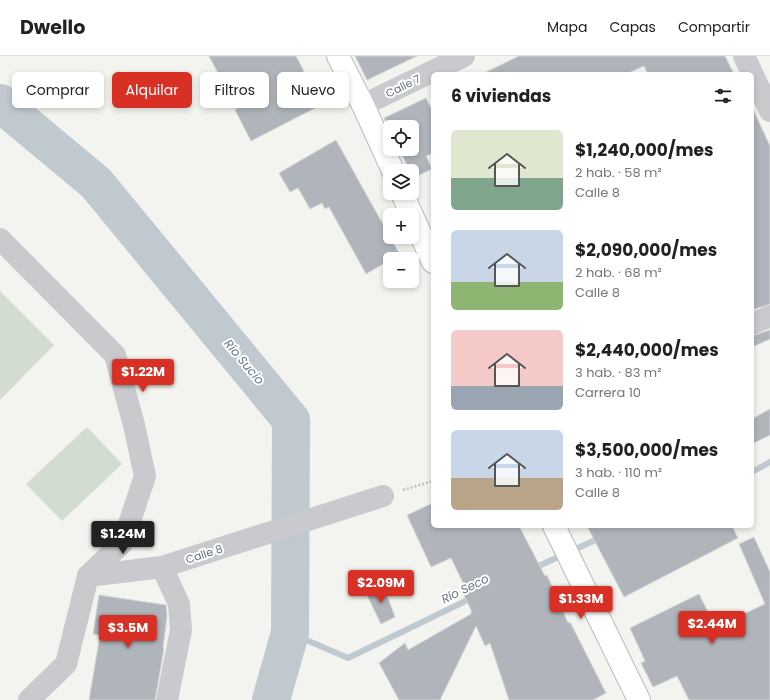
<!DOCTYPE html>
<html lang="es">
<meta charset="utf-8">
<style>
:root{--surface:#fff;--page:#f2f2f2;--text:#222;--muted:#767676;--line:#e0e0e0;--accent:#d93025}
body{margin:0;font-family:Poppins,sans-serif;background:var(--page);color:var(--text);height:100vh;display:flex;flex-direction:column;font-size:15px;white-space:nowrap}
*{box-sizing:border-box;margin:0}
p{font-size:13px;color:var(--muted)}
.icon{flex:none;width:22px;height:22px;fill:none;stroke:currentColor;stroke-width:2;stroke-linecap:round;stroke-linejoin:round}
.map{position:relative;flex:1;overflow:hidden}
.panel{position:absolute;left:431px;top:16px;width:323px;height:456px;display:flex;flex-direction:column;background:var(--surface);border-radius:6px;box-shadow:0 2px 6px #0003}
.panel>*{flex:none}
.guide{position:absolute;left:12px;top:16px;width:359px;height:36px;display:flex;gap:8px}
.tools{position:absolute;left:383px;top:64px;display:grid;gap:8px}
.tools a{display:grid;place-items:center;width:36px;height:36px;border-radius:6px;background:var(--surface);box-shadow:0 2px 6px #0003;font-size:20px}
.price{position:absolute;translate:-50% -34px;padding:0 9px;border-radius:4px;background:var(--accent);color:#fff;font-size:13px;line-height:26px;filter:drop-shadow(0 1px 2px #0008)}
.price::after{content:'';position:absolute;left:50%;top:24px;width:12px;height:9px;margin-left:-6px;background:inherit;clip-path:polygon(0 0,100% 0,50% 100%)}
.price.current{background:#222;color:#fff}
ul{padding:0;list-style:none}
li{display:flex;align-items:center;gap:12px;height:100px;padding:0 20px}
li span{display:grid;place-items:center;flex:none;width:112px;height:80px;border-radius:6px;color:#555}
li>.icon{margin-inline-start:auto}
span .icon{width:48px;height:48px;fill:#fffc;stroke-width:1}
li b{font-size:17px}
h2{display:flex;justify-content:space-between;align-items:center;height:48px;padding:0 20px;font-size:17px}
.tag{padding:0 14px;border-radius:6px;background:var(--surface);box-shadow:0 2px 6px #0003;font-size:14px;line-height:36px}
.tag.current{background:var(--accent);color:#fff}
header{display:flex;align-items:center;gap:24px;box-sizing:border-box;height:56px;padding:0 20px;background:var(--surface);border-bottom:1px solid var(--line)}
header strong{font-size:19px}
nav{display:flex;gap:22px;margin-inline-start:auto;font-size:14px}
.map>svg:first-child{display:block}
.green{fill:#d3dcd0}
.lines{fill:none;stroke-linecap:round;stroke-linejoin:round}
.stream{stroke:#c1c9d0;stroke-width:6}
.river{stroke:#c1c9d0;stroke-width:38}
.building{fill:#b0b5bc;stroke:#d5d5d3}
.secondary-casing{stroke:#b8bbc0;stroke-width:24}
.path{stroke:#bfc0c2;stroke-width:2.5;stroke-dasharray:2 2;stroke-linecap:butt}
.street{stroke:#c8cace;stroke-width:22}
.secondary{stroke:#fff;stroke-width:22}
.labels{text-anchor:middle;stroke-width:4;stroke-linejoin:round;paint-order:stroke}
.street-label{font-size:11px;fill:#616e83;stroke:#fff}
.water-label{font-size:12px;font-style:italic;fill:#617688;stroke:#fff}
</style>
<header>
<strong>Dwello</strong>
<nav><a>Mapa</a><a>Capas</a><a>Compartir</a></nav>
</header>
<div class="map">
<svg width="770" height="644" viewBox="0 0 770 644">
<rect width="100%" height="100%" fill="#f3f4ef"/>
<g class="green">
<path d="M0,235L54,289L0,344Z"/>
<path d="M87,371L122,408L62,465L26,428Z"/>
</g>
<g class="lines">
<g class="stream">
<path d="M752,416L770,406"/>
<path d="M532,513L602,481"/>
<path d="M290,577L348,602L474,541"/>
</g>
<path class="river" d="M0,47L96,127L291,364L290,577L271,644"/>
</g>
<g class="building">
<path d="M209,0H296L304,15L302,16L319,50L251,85L235,54L237,53Z"/>
<path d="M355,0H417L367,24Z"/>
<path d="M519,0H725L734,18H648L644,10L626,18H482Z"/>
<path d="M426,42L433,56V97L426,100L432,113L413,122L412,115H410L399,93H412V71H390V74L384,62Z"/>
<path d="M752,51L770,90V248L752,254Z"/>
<path d="M336,84L400,199L390,203V204L366,218L329,151L325,153L322,147L310,153L298,132L290,136L279,117Z"/>
<path d="M770,274V283L752,291V280Z"/>
<path d="M770,353V379L752,388V363Z"/>
<path d="M433,447V470H519L545,520L547,519L568,567L570,566L606,637L593,644H509L490,587L485,590L476,570L440,644H399L379,607L405,587L408,594L471,558V556H472L461,533L465,531L451,502L431,511L407,459Z"/>
<path d="M587,470H732L738,482L624,541Z"/>
<path d="M754,481L770,516V644H689L677,620L653,631L641,607L645,605L630,572L699,538L715,570L717,569L718,570L765,548L739,488Z"/>
<path d="M383,529L395,561L381,568L366,537Z"/>
<path d="M99,539L166,549L167,560L163,592L164,593L155,644H89L100,579L93,578Z"/>
</g>
<g class="lines">
<g class="secondary-casing">
<g id="secondary">
<path d="M338,0L363,49L393,115"/>
<path d="M402,137L433,206"/>
<path d="M554,470L639,644"/>
</g>
</g>
<path class="path" d="M403,434L433,425"/>
<g class="street">
<path d="M744,0L770,55"/>
<path d="M363,49L464,0"/>
<path d="M0,183L115,299L134,369L145,420L123,486L88,520"/>
<path d="M752,268L770,260"/>
<path d="M162,511L179,548L181,574L167,644"/>
<path d="M88,520L162,511L383,440"/>
<path d="M29,644L66,608L88,520"/>
</g>
<use href="#secondary" class="secondary"/>
</g>
<g class="labels">
<g class="street-label">
<text transform="translate(403 30) rotate(-26)" y="4">Calle 7</text>
<text transform="translate(204 498) rotate(-18)" y="4">Calle 8</text>
</g>
<g class="water-label">
<text transform="translate(244 306) rotate(50)" y="4">Río Sucio</text>
<text transform="translate(465 533) rotate(-26)" y="4">Río Seco</text>
</g>
</g>
</svg>
<div class="tools">
<a><svg class="icon" aria-label="locate" viewBox="0 0 24 24"><circle cx="12" cy="12" r="6"/><path d="M12 2v4M12 18v4M2 12h4M18 12h4"/></svg></a>
<a><svg class="icon" aria-label="layers" viewBox="0 0 24 24"><path d="M12 4l9 5-9 5-9-5zM3 14l9 5 9-5"/></svg></a>
<a>+</a>
<a>−</a>
</div>
<b class="price" style="left:143px;top:337px">$1.22M</b>
<b class="price current" style="left:123px;top:499px">$1.24M</b>
<b class="price" style="left:381px;top:548px">$2.09M</b>
<b class="price" style="left:581px;top:564px">$1.33M</b>
<b class="price" style="left:712px;top:589px">$2.44M</b>
<b class="price" style="left:128px;top:593px">$3.5M</b>
<div class="guide">
<a class="tag">Comprar</a>
<a class="tag current">Alquilar</a>
<a class="tag">Filtros</a>
<a class="tag">Nuevo</a>
</div>
<section class="panel">
<h2>6 viviendas<svg class="icon" aria-label="filters" viewBox="0 0 24 24"><path d="M4 7h16M4 17h16"/><circle cx="9" cy="7" r="2"/><circle cx="15" cy="17" r="2"/></svg></h2>
<ul>
<li><span style="background:linear-gradient(#dfe7d0 60%,#7fa58c 0)"><svg class="icon" aria-label="home" viewBox="0 0 24 24"><path d="M3 11l9-7 9 7M6 9v11h12V9"/></svg></span><div><b>$1,240,000/mes</b><p>2 hab. · 58 m²</p><p>Calle 8</p></div></li>
<li><span style="background:linear-gradient(#c9d6e8 65%,#8fb573 0)"><svg class="icon" aria-label="home" viewBox="0 0 24 24"><path d="M3 11l9-7 9 7M6 9v11h12V9"/></svg></span><div><b>$2,090,000/mes</b><p>2 hab. · 68 m²</p><p>Calle 8</p></div></li>
<li><span style="background:linear-gradient(#f6c9c9 70%,#9aa5b1 0)"><svg class="icon" aria-label="home" viewBox="0 0 24 24"><path d="M3 11l9-7 9 7M6 9v11h12V9"/></svg></span><div><b>$2,440,000/mes</b><p>3 hab. · 83 m²</p><p>Carrera 10</p></div></li>
<li><span style="background:linear-gradient(#c9d6e8 60%,#b9a48a 0)"><svg class="icon" aria-label="home" viewBox="0 0 24 24"><path d="M3 11l9-7 9 7M6 9v11h12V9"/></svg></span><div><b>$3,500,000/mes</b><p>3 hab. · 110 m²</p><p>Calle 8</p></div></li>
</ul>
</section>
</div>
